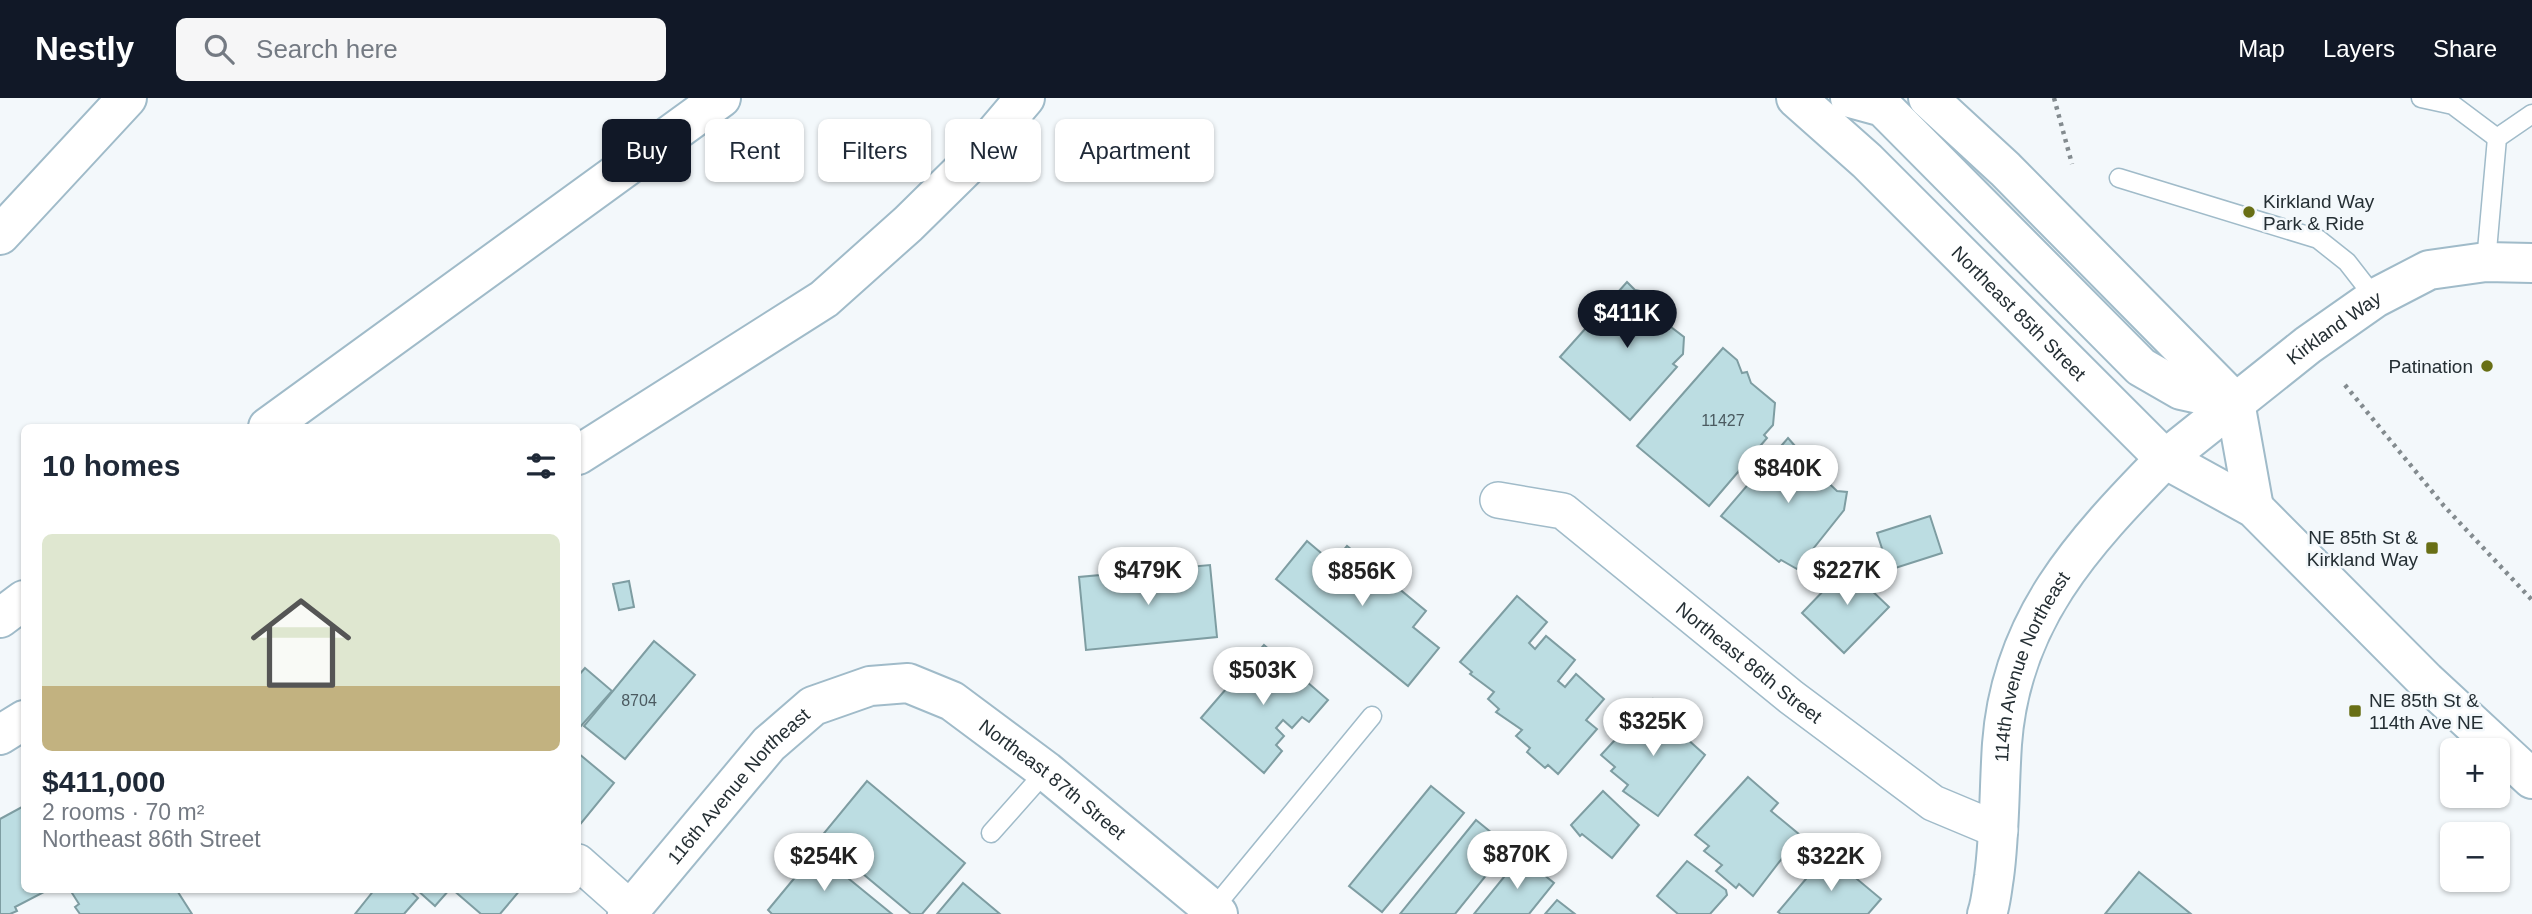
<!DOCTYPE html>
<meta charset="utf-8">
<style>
:root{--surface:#fff;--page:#f6f6f7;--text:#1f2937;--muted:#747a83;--accent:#111827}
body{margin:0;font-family:Arial,sans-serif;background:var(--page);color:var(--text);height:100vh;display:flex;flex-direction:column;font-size:26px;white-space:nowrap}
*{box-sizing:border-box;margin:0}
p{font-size:23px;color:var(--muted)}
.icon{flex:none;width:38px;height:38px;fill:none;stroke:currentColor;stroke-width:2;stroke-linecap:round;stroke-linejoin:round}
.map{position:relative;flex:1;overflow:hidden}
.side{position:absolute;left:21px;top:326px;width:560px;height:469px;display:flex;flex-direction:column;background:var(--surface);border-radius:10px;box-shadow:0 2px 5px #0004}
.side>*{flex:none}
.top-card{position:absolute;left:602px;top:21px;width:665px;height:63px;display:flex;gap:14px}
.fabs{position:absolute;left:2440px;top:640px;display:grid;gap:14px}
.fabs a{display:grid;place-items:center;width:70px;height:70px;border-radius:10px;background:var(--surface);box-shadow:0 2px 5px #0004;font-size:35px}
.price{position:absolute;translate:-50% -60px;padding:0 16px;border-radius:24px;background:#fff;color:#222;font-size:23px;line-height:46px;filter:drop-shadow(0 2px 4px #0008)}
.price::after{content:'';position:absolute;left:50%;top:42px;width:21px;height:16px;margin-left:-10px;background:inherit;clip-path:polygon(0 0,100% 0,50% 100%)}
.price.selected{background:var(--accent);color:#fff}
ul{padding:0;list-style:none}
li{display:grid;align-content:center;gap:14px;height:371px;padding:0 21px}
li span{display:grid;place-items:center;height:217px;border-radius:10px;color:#555}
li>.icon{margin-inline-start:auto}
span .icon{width:126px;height:126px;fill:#fffc;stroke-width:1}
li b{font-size:30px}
h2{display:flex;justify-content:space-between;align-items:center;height:84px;padding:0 21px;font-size:30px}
.tag{padding:0 24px;border-radius:10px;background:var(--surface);box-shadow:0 2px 5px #0004;font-size:24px;line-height:63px}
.tag.selected{background:var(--accent);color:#fff}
header{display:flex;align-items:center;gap:42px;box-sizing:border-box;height:98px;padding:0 35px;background:var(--accent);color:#fff}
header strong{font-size:33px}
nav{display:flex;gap:38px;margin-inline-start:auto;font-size:24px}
.search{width:490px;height:63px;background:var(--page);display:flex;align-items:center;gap:18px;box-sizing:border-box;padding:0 24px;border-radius:10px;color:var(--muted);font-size:26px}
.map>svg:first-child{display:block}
.building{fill:#bcdde2;stroke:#7e9da2;stroke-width:2}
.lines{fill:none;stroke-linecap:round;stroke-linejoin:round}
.service-casing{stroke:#a0bbc9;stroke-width:21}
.minor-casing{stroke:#a0bbc9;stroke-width:38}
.tertiary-casing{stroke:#a0bbc9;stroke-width:42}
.secondary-casing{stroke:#a0bbc9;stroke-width:42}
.primary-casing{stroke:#a0bbc9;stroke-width:42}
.motorway-casing{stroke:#a0bbc9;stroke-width:42}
.path{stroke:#838b8f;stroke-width:4.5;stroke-dasharray:3.5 5;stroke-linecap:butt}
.service{stroke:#fff;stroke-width:18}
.minor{stroke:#fff;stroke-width:35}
.tertiary{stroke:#fff;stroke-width:38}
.secondary{stroke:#fff;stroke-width:38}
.primary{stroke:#fff;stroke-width:38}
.motorway{stroke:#fff;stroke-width:38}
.poi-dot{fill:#686f15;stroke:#f3f8fb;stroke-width:2.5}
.labels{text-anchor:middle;stroke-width:5;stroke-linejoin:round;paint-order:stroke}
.number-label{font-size:16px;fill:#4b5a60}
.poi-label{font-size:19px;fill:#252f34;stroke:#f3f8fb;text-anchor:start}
.street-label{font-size:19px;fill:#252f34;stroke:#f3f8fb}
</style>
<header>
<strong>Nestly</strong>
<div class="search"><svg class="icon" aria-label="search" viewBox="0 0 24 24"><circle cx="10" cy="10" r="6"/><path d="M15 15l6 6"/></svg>Search here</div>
<nav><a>Map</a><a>Layers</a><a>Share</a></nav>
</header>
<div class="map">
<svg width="2532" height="816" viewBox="0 0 2532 816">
<rect width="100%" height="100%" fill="#f3f8fb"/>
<g class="building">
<path d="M1627,184L1635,192L1661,197L1658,219L1684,239L1683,256L1673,266L1677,269L1630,322L1560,259Z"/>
<path d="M1723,250L1737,262L1742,275L1747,274L1751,285L1775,305L1773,327L1764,337L1767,340L1709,408L1637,348Z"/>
<path d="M1788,340L1795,348L1822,353L1818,375L1837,393L1847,394L1844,412L1797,471L1781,462L1779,464L1721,418Z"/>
<path d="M1930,418L1942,455L1889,472L1877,435Z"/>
<path d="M1307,443L1333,465L1347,448L1426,513L1413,529L1439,550L1408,588L1276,481Z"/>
<path d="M1855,460L1876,482L1869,490L1889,509L1844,555L1802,515Z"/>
<path d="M1210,467L1217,539L1086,552L1079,479Z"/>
<path d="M629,483L634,509L619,512L613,486Z"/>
<path d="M1517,498L1547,524L1529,545L1535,551L1546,538L1575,562L1558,583L1565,589L1576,576L1604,601L1586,622L1597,631L1558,676L1548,667L1545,670L1527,654L1530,650L1516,638L1522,632L1496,614L1499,611L1488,601L1494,594L1470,576L1472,574L1460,564Z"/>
<path d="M654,543L695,577L625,661L584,628Z"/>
<path d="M1264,547L1328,602L1309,624L1302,619L1292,630L1283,622L1276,630L1284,638L1276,647L1282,653L1264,675L1201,620Z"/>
<path d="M585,570L612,593L581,628L578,625V578Z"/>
<path d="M1653,601L1682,626L1677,632L1705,657L1658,718L1623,693L1628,687L1611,673L1615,669L1601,657Z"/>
<path d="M578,655L614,685L578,729Z"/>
<path d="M1748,679L1778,705L1771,713L1800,737L1753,798L1739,786L1736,790L1716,773L1722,767L1704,753L1709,748L1695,737Z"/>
<path d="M867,683L965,765L922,816H911L820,740Z"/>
<path d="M1431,688L1464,715L1382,814L1349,788Z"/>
<path d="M1603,693L1639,727L1612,760L1582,736L1580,738L1571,727Z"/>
<path d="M22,709L24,715V791L46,793L15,809L17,813L10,816H0V721Z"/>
<path d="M1476,722L1509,749L1455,816H1400Z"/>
<path d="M816,754L892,816H772L768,812Z"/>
<path d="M1827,756L1881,801L1868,816H1781L1778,814Z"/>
<path d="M1521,758L1554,785L1529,816H1474Z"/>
<path d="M1687,763L1726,792L1727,797L1710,816H1678L1657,798Z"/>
<path d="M2139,774L2191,816H2105Z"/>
<path d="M963,785L1000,816H937Z"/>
<path d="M77,791H176L192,816H80L75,809L79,806L72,795Z"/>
<path d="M375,791H408L418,800L404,816H355Z"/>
<path d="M416,791H450L435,808Z"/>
<path d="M452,791H521L500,816H481Z"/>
<path d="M1557,802L1575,816H1545Z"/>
</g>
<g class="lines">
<g class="service-casing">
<g id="service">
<path d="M2421,0L2453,7L2497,40"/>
<path d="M2119,80L2318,141L2347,164L2375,200"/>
<path d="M2486,164L2497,40L2532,16"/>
<path d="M991,735L1046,673"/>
<path d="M1213,811L1372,618"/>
</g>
</g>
<g class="minor-casing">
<g id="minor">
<path id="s1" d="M1498,402L1563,413L1791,599L1933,705L2000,733"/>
<path d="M578,764L631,811"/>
</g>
</g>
<g class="tertiary-casing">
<g id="tertiary">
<path id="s2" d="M627,816L769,646L813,608L870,588L908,585L952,603L1046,673L1218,816"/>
<path id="s3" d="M1987,816C1991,805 1992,791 1994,779C2000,735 1999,691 2002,646C2011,522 2082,446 2165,361"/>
</g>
</g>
<g class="secondary-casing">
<g id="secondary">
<path id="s4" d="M2165,361L2308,247L2375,200L2429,172L2486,164L2532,165"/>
</g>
</g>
<g class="primary-casing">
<g id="primary">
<path id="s5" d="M1796,0L1867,63L2165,361L2254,410L2426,583L2532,681"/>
<path d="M1850,0L1883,9L2141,269L2181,292L2235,304"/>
<path d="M1928,0L2005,71L2235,304L2254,410"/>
</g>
</g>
<g class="motorway-casing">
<g id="motorway">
<path d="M0,137L127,0"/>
<path d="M268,329L721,0"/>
<path d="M578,357L824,201L908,126L969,66L1025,0"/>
<path d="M0,520L24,502"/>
<path d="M0,637L24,622"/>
</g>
</g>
<g class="path">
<path d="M2054,0L2072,66"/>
<path d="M2345,287L2444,408L2532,502"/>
</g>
<use href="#service" class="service"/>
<use href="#minor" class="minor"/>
<use href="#tertiary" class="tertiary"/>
<use href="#secondary" class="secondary"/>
<use href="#primary" class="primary"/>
<use href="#motorway" class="motorway"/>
</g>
<g class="poi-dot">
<circle cx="2249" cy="114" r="7"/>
<circle cx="2487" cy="268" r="7"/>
<rect x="2425" y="443" width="14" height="14" rx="3.5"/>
<rect x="2348" y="606" width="14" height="14" rx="3.5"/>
</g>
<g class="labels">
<g class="number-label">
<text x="1723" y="328">11427</text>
<text x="639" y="608">8704</text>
</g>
<g class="poi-label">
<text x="2263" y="110">Kirkland Way<tspan x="2263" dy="22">Park &amp; Ride</tspan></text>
<text x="2473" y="275" text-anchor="end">Patination</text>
<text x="2418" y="446" text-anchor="end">NE 85th St &amp;<tspan x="2418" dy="22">Kirkland Way</tspan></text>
<text x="2369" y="609">NE 85th St &amp;<tspan x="2369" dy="22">114th Ave NE</tspan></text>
</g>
<g class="street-label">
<text dy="7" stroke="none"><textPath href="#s5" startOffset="310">Northeast 85th Street</textPath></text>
<text dy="7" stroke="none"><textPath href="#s4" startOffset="214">Kirkland Way</textPath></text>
<text dy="7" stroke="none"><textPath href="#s1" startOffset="306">Northeast 86th Street</textPath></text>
<text dy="7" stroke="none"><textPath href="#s3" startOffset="254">114th Avenue Northeast</textPath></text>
<text dy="7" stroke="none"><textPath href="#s2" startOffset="553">Northeast 87th Street</textPath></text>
<text dy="7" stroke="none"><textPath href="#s2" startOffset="170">116th Avenue Northeast</textPath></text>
</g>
</g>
</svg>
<div class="fabs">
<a>+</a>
<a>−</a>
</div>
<b class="price selected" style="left:1627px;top:252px">$411K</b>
<b class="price" style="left:1788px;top:407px">$840K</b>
<b class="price" style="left:1148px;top:509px">$479K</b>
<b class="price" style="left:1847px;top:509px">$227K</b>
<b class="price" style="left:1362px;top:510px">$856K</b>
<b class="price" style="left:1263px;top:609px">$503K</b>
<b class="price" style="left:1653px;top:660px">$325K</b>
<b class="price" style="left:1517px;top:793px">$870K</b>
<b class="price" style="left:824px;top:795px">$254K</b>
<b class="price" style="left:1831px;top:795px">$322K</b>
<div class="top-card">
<a class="tag selected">Buy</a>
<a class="tag">Rent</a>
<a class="tag">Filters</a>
<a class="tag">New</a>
<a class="tag">Apartment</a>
</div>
<section class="side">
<h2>10 homes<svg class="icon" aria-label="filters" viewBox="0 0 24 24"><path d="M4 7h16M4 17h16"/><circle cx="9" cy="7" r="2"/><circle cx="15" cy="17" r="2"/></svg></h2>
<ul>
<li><span style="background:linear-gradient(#dfe7d0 70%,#c2b280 0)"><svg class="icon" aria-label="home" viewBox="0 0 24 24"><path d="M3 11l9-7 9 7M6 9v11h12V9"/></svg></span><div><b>$411,000</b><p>2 rooms · 70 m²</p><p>Northeast 86th Street</p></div></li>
</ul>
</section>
</div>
